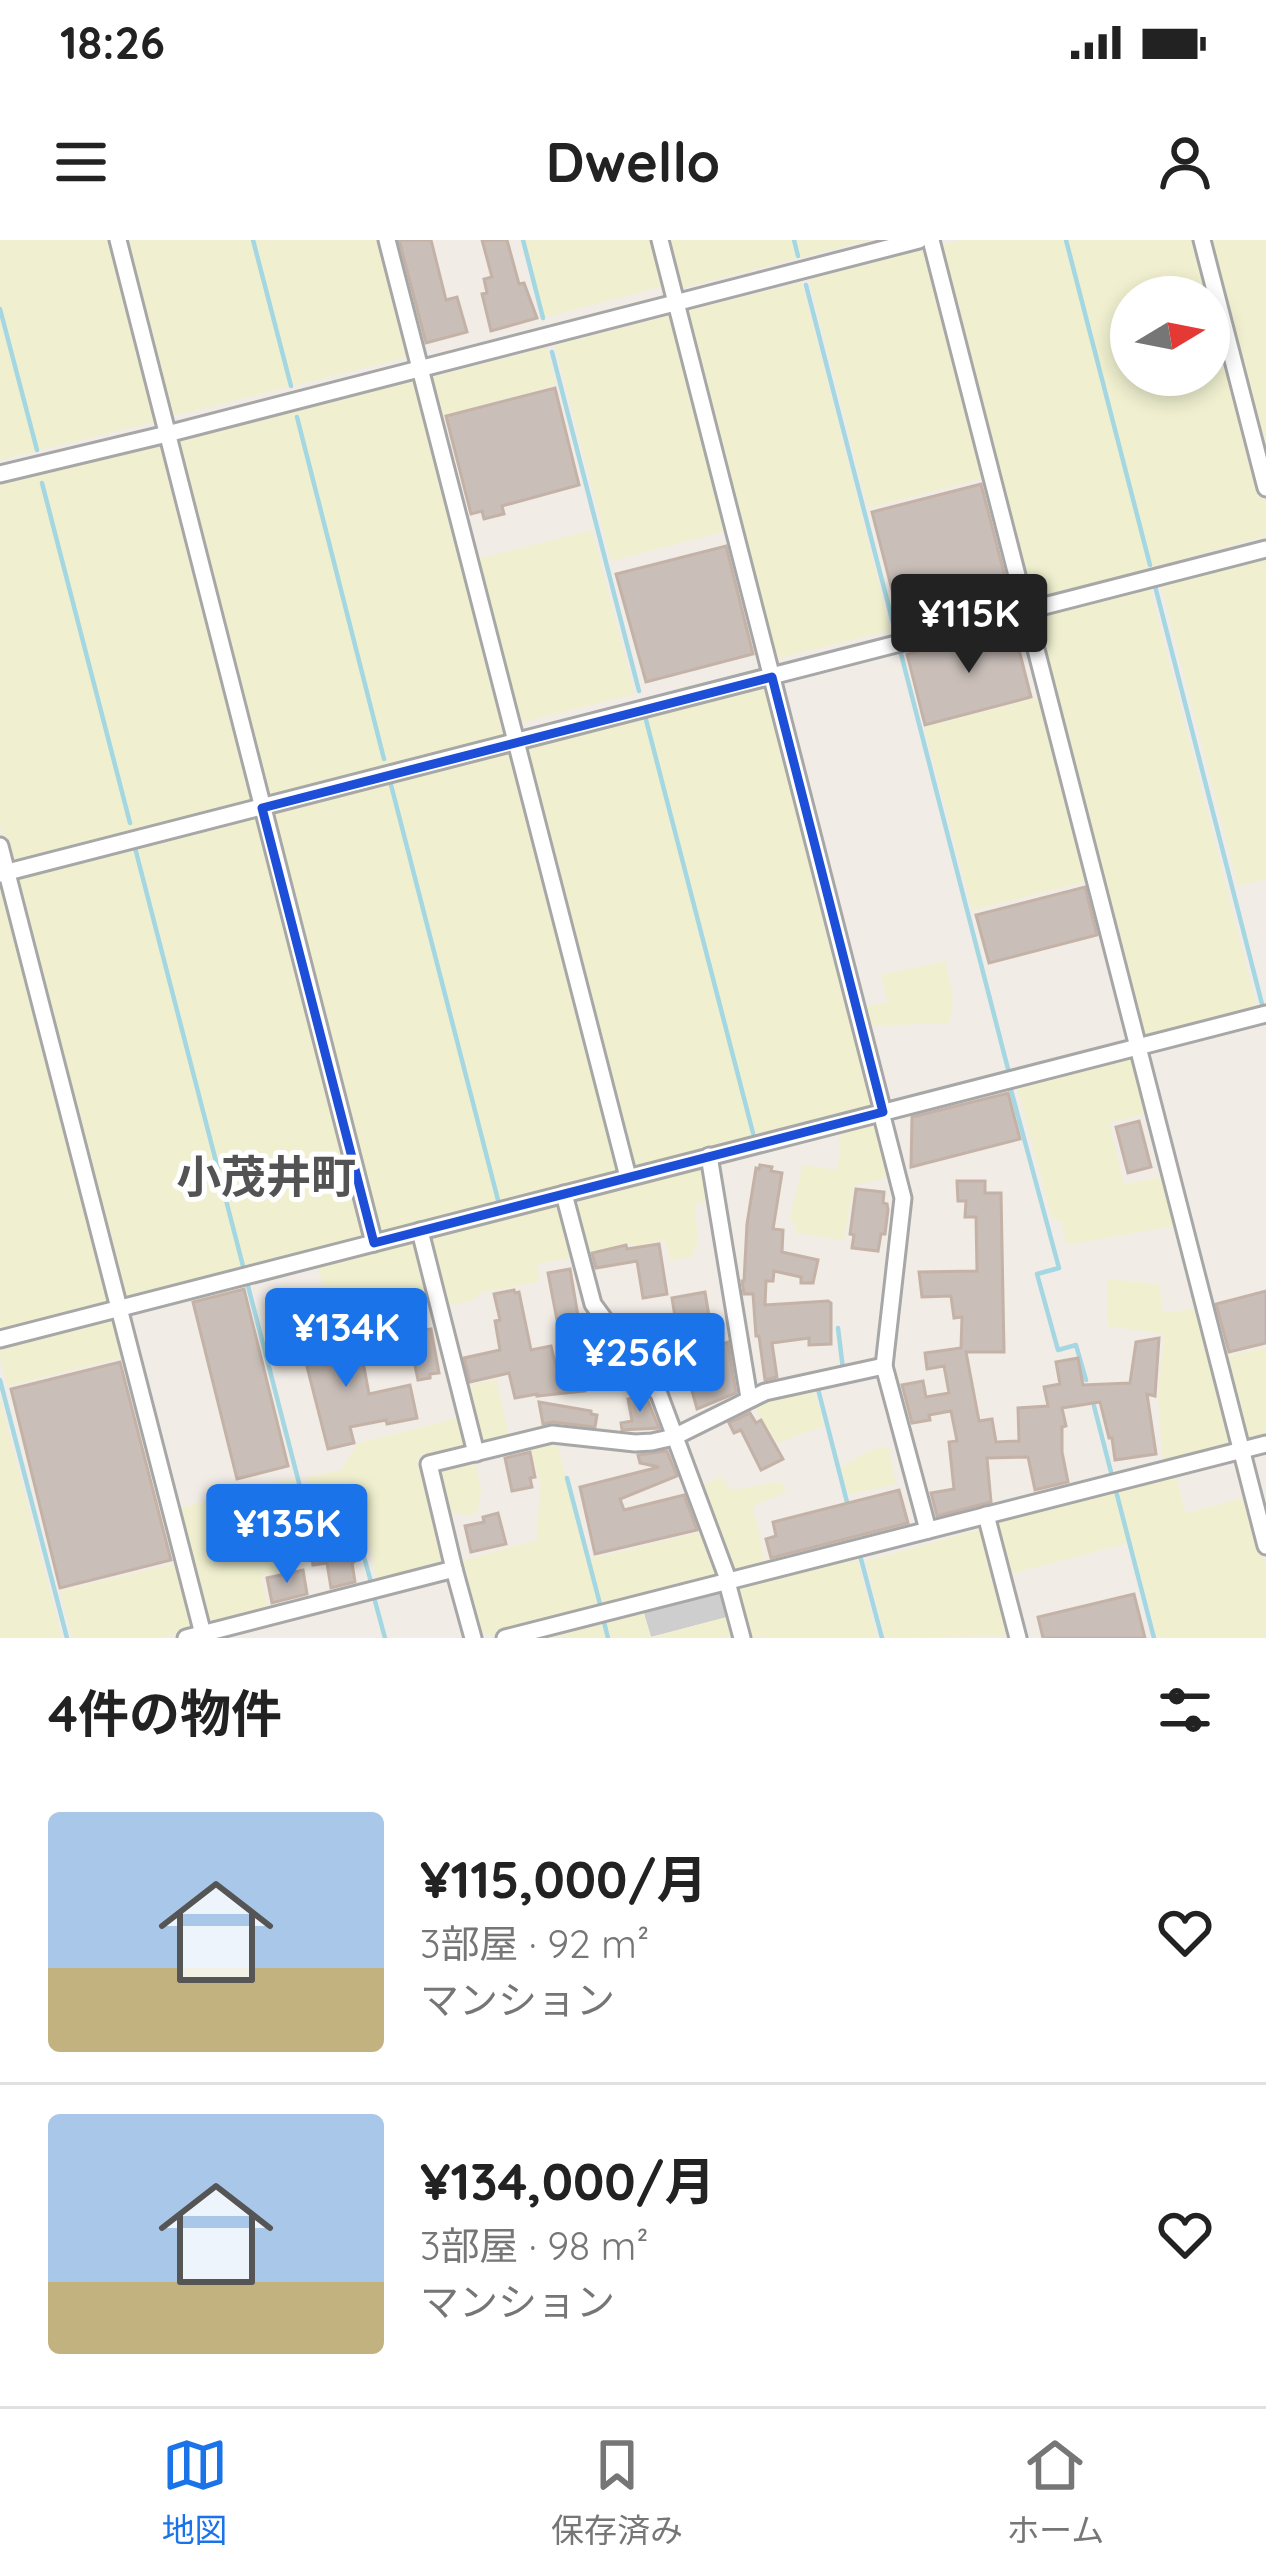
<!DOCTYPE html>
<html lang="ja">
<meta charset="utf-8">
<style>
:root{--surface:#fff;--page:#f6f6f6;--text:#222;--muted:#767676;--line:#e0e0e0;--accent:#1a73e8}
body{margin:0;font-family:Quicksand,"Noto Sans JP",sans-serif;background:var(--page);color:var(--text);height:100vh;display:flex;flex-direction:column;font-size:45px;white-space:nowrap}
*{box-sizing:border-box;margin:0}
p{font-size:39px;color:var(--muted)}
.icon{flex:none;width:66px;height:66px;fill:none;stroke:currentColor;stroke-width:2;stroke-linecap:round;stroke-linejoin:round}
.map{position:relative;height:1398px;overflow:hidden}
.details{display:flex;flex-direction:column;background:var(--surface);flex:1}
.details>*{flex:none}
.needle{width:78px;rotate:80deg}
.tools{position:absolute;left:1110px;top:36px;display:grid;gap:24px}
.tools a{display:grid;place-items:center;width:120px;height:120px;border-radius:50%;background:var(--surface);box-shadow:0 6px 18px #0003;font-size:60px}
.price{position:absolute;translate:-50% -102px;padding:0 27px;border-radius:12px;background:var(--accent);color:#fff;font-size:39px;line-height:78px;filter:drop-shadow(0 3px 6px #0008)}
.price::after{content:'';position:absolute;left:50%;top:72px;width:36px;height:27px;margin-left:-18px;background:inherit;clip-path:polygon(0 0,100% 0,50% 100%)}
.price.current{background:#222;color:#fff}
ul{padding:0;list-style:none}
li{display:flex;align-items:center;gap:36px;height:300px;padding:0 48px}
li+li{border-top:3px solid var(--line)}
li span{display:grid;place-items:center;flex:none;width:336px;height:240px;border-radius:12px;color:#555}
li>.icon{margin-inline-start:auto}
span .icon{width:144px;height:144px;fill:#fffc;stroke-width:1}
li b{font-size:51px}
h2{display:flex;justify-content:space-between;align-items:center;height:144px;padding:0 48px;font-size:51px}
.status{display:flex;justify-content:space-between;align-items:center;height:84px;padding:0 60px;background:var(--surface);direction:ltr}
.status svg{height:33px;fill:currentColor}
header{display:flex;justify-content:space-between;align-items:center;height:156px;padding:0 48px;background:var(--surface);font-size:54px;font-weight:700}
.menu{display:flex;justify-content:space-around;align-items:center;height:168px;border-top:3px solid var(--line);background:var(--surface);font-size:33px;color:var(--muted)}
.menu a{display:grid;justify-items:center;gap:6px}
.menu .current{color:var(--accent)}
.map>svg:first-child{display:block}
.religious{fill:#cecece}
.farmland{fill:#f0f0d0;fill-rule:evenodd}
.water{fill:#a4d7e1}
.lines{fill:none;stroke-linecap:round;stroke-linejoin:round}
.stream{stroke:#a4d7e1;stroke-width:4.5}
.building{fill:#c9beb8;stroke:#c4b2a7;stroke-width:3}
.minor-casing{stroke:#a7a7a7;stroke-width:21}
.minor{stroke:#fff;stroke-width:15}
.marked{fill:none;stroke:#1d4ed8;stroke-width:9;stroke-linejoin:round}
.labels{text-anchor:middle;stroke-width:10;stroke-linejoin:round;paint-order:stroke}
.quarter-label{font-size:45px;font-weight:bold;fill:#535353;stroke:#fff}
</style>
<div class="status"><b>18:26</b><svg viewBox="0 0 49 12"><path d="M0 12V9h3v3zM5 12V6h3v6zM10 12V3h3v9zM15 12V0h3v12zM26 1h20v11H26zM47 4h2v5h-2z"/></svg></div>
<header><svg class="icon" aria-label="menu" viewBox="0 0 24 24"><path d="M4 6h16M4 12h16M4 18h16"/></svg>Dwello<svg class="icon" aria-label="person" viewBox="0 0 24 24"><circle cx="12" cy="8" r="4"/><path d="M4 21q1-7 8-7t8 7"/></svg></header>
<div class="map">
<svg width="1266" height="1398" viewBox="0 0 1266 1398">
<rect width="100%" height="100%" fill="#f1ece6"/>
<path class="religious" d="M718,1352L725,1355L731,1376L651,1397L643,1370Z"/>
<g class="farmland">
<path d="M0,0H111L157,181L0,220Z"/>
<path d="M124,0H382L412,116L170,177Z"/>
<path d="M523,0H652L664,46L543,78Z"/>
<path d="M666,0H869L679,49Z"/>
<path d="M962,0H1199L1266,261V296L1031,360L936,7ZM1131,57H1209V135H1131Z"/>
<path d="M1206,0H1266V232Z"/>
<path d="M929,8L987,237L868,268L809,39Z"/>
<path d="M802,42L891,390L771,420L682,72Z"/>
<path d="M675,74L730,290L611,321L555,105Z"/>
<path d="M547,107L556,145L437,177L429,138Z"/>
<path d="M418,139L509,493L264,556L172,201Z"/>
<path d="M162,203L253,559L9,622L0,586V245Z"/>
<path d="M592,290L635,454L516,484L473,320Z"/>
<path d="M1266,314V639L1238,646L1160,341Z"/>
<path d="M1149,343L1257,768L1146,798L1139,794L1033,373Z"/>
<path d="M765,442L769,445L874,865L633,928L521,509L525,503Z"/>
<path d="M1044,456L1092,640L972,670L924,487Z"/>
<path d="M509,508L514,510L621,926L617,932L380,993L374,988L267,570Z"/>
<path d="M259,574L367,992L364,998L121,1063L13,637Z"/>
<path d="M2,636L112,1061L110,1065L0,1093V637Z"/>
<path d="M945,721L953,758L950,783L868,786L863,767L888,762L881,735Z"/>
<path d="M1132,817L1139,825L1150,872L1109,883L1124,944L1166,936L1179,985L1067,1005L1061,982L1052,978L1017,847Z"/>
<path d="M874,884L878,886L893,936L853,946L844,1000L795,993L796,982L789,980L803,925L838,930L841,892Z"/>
<path d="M703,925L710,960L695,964L698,1005L693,1008V1016L670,1021L665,1000L635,1006L629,1003L583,1013L573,959Z"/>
<path d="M559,965L575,1017L538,1024L539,1042L479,1053L476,1059L447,1066L429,996Z"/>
<path d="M415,1000L427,1053L419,1056L425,1082L410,1090L374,1096L351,1082L331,1079L318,1026Z"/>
<path d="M1107,1039L1159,1044L1163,1073L1199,1068L1235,1205L1163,1223L1158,1160L1164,1094L1107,1086Z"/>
<path d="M115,1078L125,1117L7,1146L0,1119V1107Z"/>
<path d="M597,1079L652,1150L631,1154L614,1128L568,1137L558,1086Z"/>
<path d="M1266,1107V1198L1248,1202L1243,1200L1222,1118Z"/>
<path d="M496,1139L510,1199L482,1205L468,1146Z"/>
<path d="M813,1146L824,1186L777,1203L751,1162Z"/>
<path d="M0,1157L62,1398H0Z"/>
<path d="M458,1178L465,1205L417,1219L443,1321L435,1326L415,1331V1334L377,1344L365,1276L353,1260L342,1251L312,1256L306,1237L341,1230L358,1203Z"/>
<path d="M552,1200L557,1202L586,1320L705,1291L720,1338L489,1396L478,1388L461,1321L537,1300L540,1243L530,1206Z"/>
<path d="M888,1206L896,1244L849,1255L841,1227L871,1210Z"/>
<path d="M475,1220L481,1252L477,1272L471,1275L445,1273L435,1237L439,1229Z"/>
<path d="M1175,1233L1186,1273L1247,1257L1266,1327V1398H1157L1132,1302L1006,1335L993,1280Z"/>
<path d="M721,1236L730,1250L781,1242L786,1252L753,1266L766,1324L740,1333L730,1325L707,1270L711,1267L703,1245Z"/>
<path d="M293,1238L300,1268L289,1272L292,1285L299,1284L304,1305L279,1311L283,1330L261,1336L268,1368L213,1383L205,1380L176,1269Z"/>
<path d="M984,1288L1012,1396L885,1398L866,1321Z"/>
<path d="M856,1314L877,1398H747L735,1350L738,1343Z"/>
<path d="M178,1323L194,1385L191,1390L160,1398H72L60,1351Z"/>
<path d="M643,1370L651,1397L731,1376L737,1398H528Z"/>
</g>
<path class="water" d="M765,427L766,432L0,628V624Z"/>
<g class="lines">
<g class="stream">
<path d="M253,0L291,146"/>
<path d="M523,0L543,78"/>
<path d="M794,0L798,16"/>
<path d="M1066,0L1150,325"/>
<path d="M806,45L894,387"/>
<path d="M0,69L37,210"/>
<path d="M552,112L639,451"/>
<path d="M297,177L384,519"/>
<path d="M42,243L130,583"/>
<path d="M1154,342L1262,764"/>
<path d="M900,410L1008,829"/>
<path d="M645,476L753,893"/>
<path d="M390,541L498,960"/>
<path d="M134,604L243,1026"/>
<path d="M1011,850L1059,1028L1037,1034L1058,1110L1076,1105L1086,1140"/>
<path d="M248,1046L306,1270L335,1264L356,1288L371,1342"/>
<path d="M838,1088L843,1129"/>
<path d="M0,1140L67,1398"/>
<path d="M818,1149L848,1266"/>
<path d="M1094,1166L1111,1232"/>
<path d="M567,1238L600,1364"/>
<path d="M1116,1251L1154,1398"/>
<path d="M861,1319L882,1398"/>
<path d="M375,1361L385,1398"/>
<path d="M604,1382L608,1398"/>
</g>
</g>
<g class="building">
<path d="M399,0H431L446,60L457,57L467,92L426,103Z"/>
<path d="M482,0H507L519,44L524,43L537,78L491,91L482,54L487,53L484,39L492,37Z"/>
<path d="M555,148L579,245L502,266L504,274L484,279L482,271L471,274L446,176Z"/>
<path d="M981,244L1010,356L901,385L872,272Z"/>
<path d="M726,306L753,414L646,442L616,334Z"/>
<path d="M1013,386L1031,457L925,485L907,414Z"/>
<path d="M1085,647L1097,695L989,723L976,675Z"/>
<path d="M1008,853L1020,899L911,927L912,877Z"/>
<path d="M1139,881L1151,927L1128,933L1116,887Z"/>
<path d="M760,925L772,927L771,931L782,933L773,989L783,990L782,1012L818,1020L813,1043H801V1037L774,1031L773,1041H766L765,1065L828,1061L831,1063V1104L809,1105V1098L772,1103L777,1137L765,1140L759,1096H756L753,1054H744L742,1041H744L747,984L756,928L759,929Z"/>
<path d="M957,941H985V953H1001L1004,1112H966L979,1181L992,1179L996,1202L1019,1201L1018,1168L1048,1166L1044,1147L1060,1144L1056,1122L1078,1118L1083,1145L1130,1143L1136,1102L1159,1098L1155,1156L1147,1154L1156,1214L1115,1220L1112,1198H1109L1100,1162L1062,1168L1066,1186L1062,1187V1212L1068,1242L1035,1250L1028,1217L987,1218L991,1262L937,1276L931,1253L954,1249L949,1202L957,1201L951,1171L929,1175L930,1180L912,1183L902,1145L923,1141L926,1157L949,1153L944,1126L927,1129L925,1113L961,1108L962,1077L954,1078L951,1056L922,1057L919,1032L977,1031L976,977H965L966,961H958Z"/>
<path d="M856,949L884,952L883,963L887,964L888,970L885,994H881L878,1011L852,1008L854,995L850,994Z"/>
<path d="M659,1004L667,1054L643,1058L637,1021L596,1028L592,1013L626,1005L627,1009Z"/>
<path d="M570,1029L578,1076L557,1080L548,1033Z"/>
<path d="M244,1049L288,1226L237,1239L193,1062Z"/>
<path d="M514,1050L515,1053L519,1052L531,1110L551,1106L559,1139L584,1136L585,1151L537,1156V1154L515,1158L509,1133L470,1142L464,1118L500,1110L495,1081L500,1080L494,1054Z"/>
<path d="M1266,1051V1103L1229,1112L1216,1064Z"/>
<path d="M705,1052L709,1076L705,1077L706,1084L701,1085L704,1099L655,1107L653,1096L676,1092L677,1089L672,1058Z"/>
<path d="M323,1081L335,1127L363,1122L369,1154L410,1145L417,1178L387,1184L386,1180L350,1187L354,1203L328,1209L304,1115L297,1117L290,1090Z"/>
<path d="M431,1089L439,1133L430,1134V1138L418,1140L408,1093Z"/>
<path d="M728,1102L736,1153L697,1169L691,1147L711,1141L709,1134L715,1131L707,1110Z"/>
<path d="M120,1122L171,1320L60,1348L11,1149Z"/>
<path d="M646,1156L659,1188L622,1190L621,1183L632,1181L628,1159Z"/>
<path d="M539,1162L591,1171V1174L597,1175L595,1187L553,1182L543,1184Z"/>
<path d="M750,1173L756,1183L761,1180L783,1219L761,1230L741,1190L734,1193L729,1183Z"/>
<path d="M667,1211L677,1236L620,1259L624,1270L684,1255L697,1290L595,1314L580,1247L659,1227L640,1223L638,1215Z"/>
<path d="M530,1212L535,1237L530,1238L532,1247L512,1251L505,1218Z"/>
<path d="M899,1250L908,1283L771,1318L766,1299L776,1296L773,1282Z"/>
<path d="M498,1273L506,1304L471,1312L465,1286L484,1282L483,1277Z"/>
<path d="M324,1277V1279L339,1277L341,1293L346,1292L354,1322L352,1323L355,1342L331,1348L327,1323L313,1325L306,1280Z"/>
<path d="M303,1330L307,1354L272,1363L267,1338Z"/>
<path d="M1134,1354L1145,1398H1043L1038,1377Z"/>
</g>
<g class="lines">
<g class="minor-casing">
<g id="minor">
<path d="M118,0L374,1003"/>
<path d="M387,0L628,937"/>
<path d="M660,0L883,872"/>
<path d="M931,0L1266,1306"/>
<path d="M1202,0L1266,248"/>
<path d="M0,234L167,194L919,0"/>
<path d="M0,606L204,1398"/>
<path d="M0,634L1266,309"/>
<path d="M881,872L903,958L884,1126L928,1290"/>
<path d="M709,916L749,1158"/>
<path d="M564,954L593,1064L659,1154L729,1342"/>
<path d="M420,991L476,1213"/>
<path d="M0,1099L1266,774"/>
<path d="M986,1275L1018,1398"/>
<path d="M454,1329L429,1224L552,1194L635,1203L652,1202L674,1197L765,1152L884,1126"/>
<path d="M727,1342L742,1398"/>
<path d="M186,1398L454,1329L473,1398"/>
<path d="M505,1398L1266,1204"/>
</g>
</g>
<use href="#minor" class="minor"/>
</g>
<path class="marked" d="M772,437L883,872L374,1003L262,568Z"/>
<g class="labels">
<g class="quarter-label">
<text x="266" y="953">小茂井町</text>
</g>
</g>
</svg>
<div class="tools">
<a><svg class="needle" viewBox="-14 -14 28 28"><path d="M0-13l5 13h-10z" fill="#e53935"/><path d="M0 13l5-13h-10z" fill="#767676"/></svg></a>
</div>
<b class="price current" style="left:969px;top:436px">¥115K</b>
<b class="price" style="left:346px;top:1150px">¥134K</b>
<b class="price" style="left:640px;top:1175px">¥256K</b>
<b class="price" style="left:287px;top:1346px">¥135K</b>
</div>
<section class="details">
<h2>4件の物件<svg class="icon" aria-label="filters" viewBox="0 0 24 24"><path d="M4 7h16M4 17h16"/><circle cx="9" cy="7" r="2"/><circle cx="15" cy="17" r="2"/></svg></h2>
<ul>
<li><span style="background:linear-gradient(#a9c7e8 65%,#c2b280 0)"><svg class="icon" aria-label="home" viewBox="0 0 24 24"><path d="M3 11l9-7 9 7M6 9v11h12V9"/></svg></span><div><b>¥115,000/月</b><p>3部屋 · 92 m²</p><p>マンション</p></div><svg class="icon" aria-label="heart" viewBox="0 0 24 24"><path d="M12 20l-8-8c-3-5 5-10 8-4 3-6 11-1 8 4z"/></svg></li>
<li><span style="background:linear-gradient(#a9c7e8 70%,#c2b280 0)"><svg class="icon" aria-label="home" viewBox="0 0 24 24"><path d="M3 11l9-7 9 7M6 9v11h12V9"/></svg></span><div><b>¥134,000/月</b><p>3部屋 · 98 m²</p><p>マンション</p></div><svg class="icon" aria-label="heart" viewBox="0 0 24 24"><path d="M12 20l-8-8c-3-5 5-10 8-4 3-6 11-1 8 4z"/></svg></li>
</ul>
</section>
<nav class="menu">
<a class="current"><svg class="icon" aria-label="map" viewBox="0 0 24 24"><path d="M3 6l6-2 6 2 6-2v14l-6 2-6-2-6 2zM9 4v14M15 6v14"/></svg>地図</a>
<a><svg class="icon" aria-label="saved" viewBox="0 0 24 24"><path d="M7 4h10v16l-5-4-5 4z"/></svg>保存済み</a>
<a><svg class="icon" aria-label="home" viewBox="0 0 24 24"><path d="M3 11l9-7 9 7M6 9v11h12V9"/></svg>ホーム</a>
</nav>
